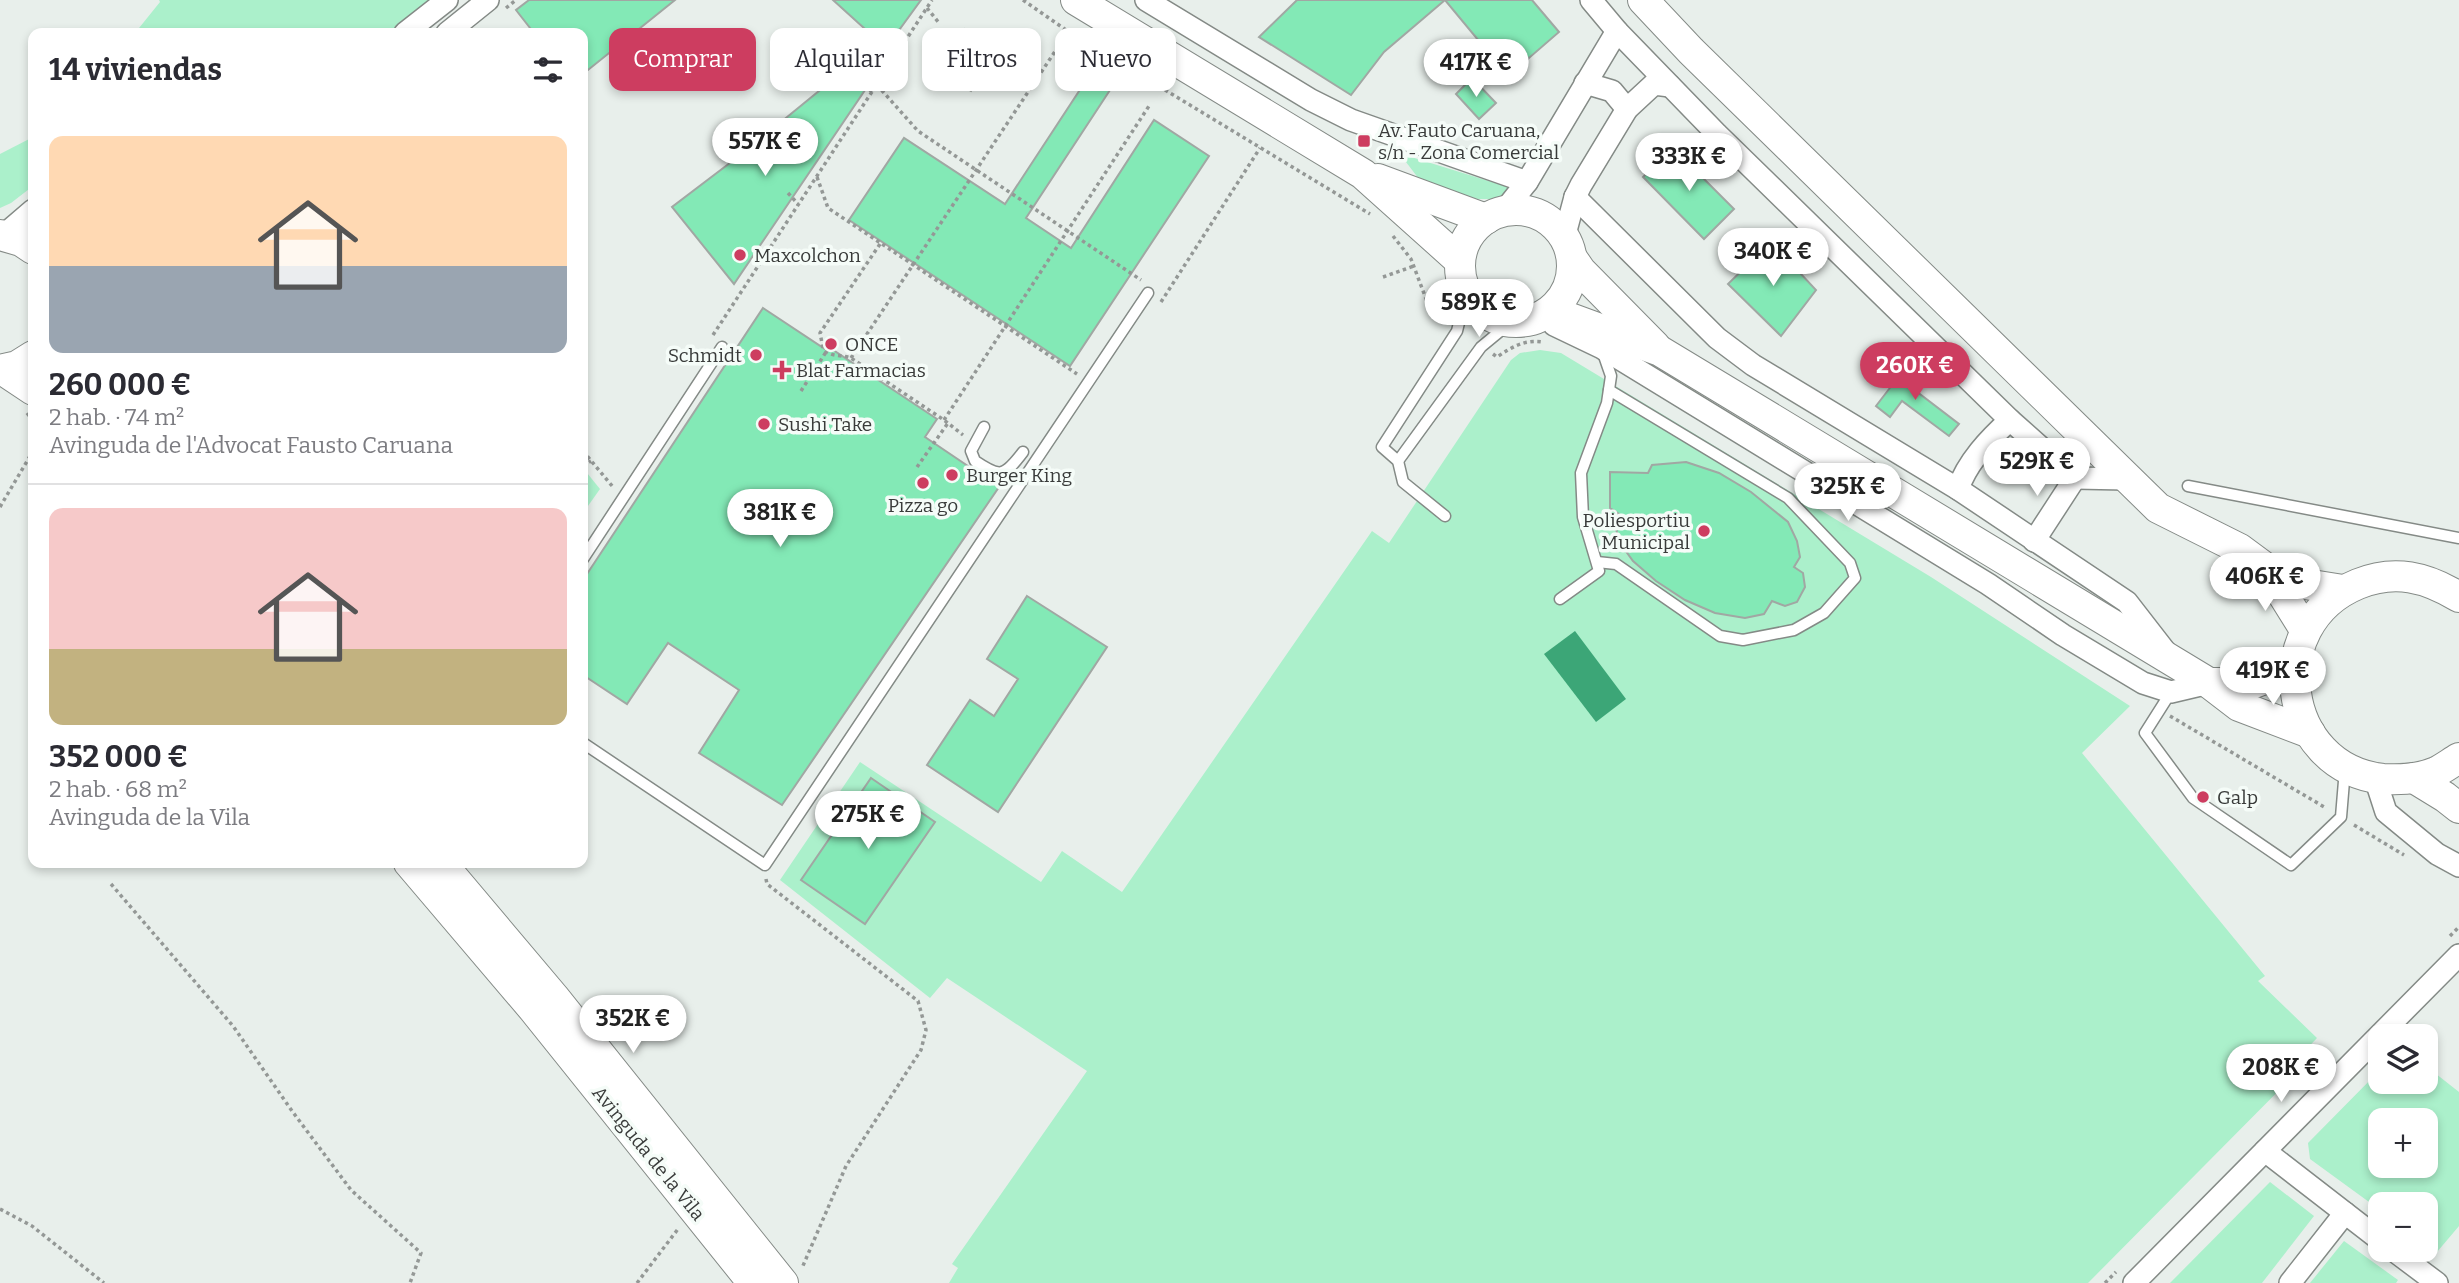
<!DOCTYPE html>
<html lang="es">
<meta charset="utf-8">
<style>
:root{--surface:#fff;--page:#f7f7f7;--text:#2b2b33;--muted:#7c7c81;--line:#e1e1e2;--accent:#cd3d60}
body{margin:0;font-family:Bitter,serif;background:var(--page);color:var(--text);height:100vh;display:flex;flex-direction:column;font-size:26px;white-space:nowrap}
*{box-sizing:border-box;margin:0}
p{font-size:23px;color:var(--muted)}
.icon{flex:none;width:38px;height:38px;fill:none;stroke:currentColor;stroke-width:2;stroke-linecap:round;stroke-linejoin:round}
.map{position:relative;flex:1;overflow:hidden}
.details{position:absolute;left:28px;top:28px;width:560px;height:840px;display:flex;flex-direction:column;background:var(--surface);border-radius:14px;box-shadow:0 4px 10px #0003}
.details>*{flex:none}
.top-card{position:absolute;left:609px;top:28px;width:665px;height:63px;display:flex;gap:14px}
.buttons{position:absolute;left:2368px;top:1024px;display:grid;gap:14px}
.buttons a{display:grid;place-items:center;width:70px;height:70px;border-radius:14px;background:var(--surface);box-shadow:0 4px 10px #0003;font-size:35px}
.price{position:absolute;translate:-50% -60px;padding:0 16px;border-radius:24px;background:#fff;color:#222;font-size:23px;line-height:46px;filter:drop-shadow(0 2px 4px #0008)}
.price::after{content:'';position:absolute;left:50%;top:42px;width:21px;height:16px;margin-left:-10px;background:inherit;clip-path:polygon(0 0,100% 0,50% 100%)}
.price.on{background:var(--accent);color:#fff}
ul{padding:0;list-style:none}
li{display:grid;align-content:center;gap:14px;height:371px;padding:0 21px}
li+li{border-top:2px solid var(--line)}
li span{display:grid;place-items:center;height:217px;border-radius:14px;color:#555}
li>.icon{margin-inline-start:auto}
span .icon{width:126px;height:126px;fill:#fffc;stroke-width:1}
li b{font-size:30px}
h2{display:flex;justify-content:space-between;align-items:center;height:84px;padding:0 21px;font-size:30px}
.tag{padding:0 24px;border-radius:14px;background:var(--surface);box-shadow:0 4px 10px #0003;font-size:24px;line-height:63px}
.tag.on{background:var(--accent);color:#fff}
.map>svg:first-child{display:block}
.green{fill:#abf0cb;fill-rule:evenodd}
.water{fill:#3ca677}
.building{fill:#83e9b6;stroke:#a1a7a3;stroke-width:2}
.lines{fill:none;stroke-linecap:round;stroke-linejoin:round}
.lane-casing{stroke:#848a86;stroke-width:13}
.street-casing{stroke:#848a86;stroke-width:24}
.secondary-casing{stroke:#848a86;stroke-width:32}
.path{stroke:#949896;stroke-width:3.5;stroke-dasharray:3.5 3.5;stroke-linecap:butt}
.lane{stroke:#fff;stroke-width:10}
.street{stroke:#fff;stroke-width:21}
.secondary{stroke:#fff;stroke-width:30}
.poi-dot{fill:#cd3d60;stroke:#f5fcf8;stroke-width:2.5}
.labels{text-anchor:middle;stroke-width:7;stroke-linejoin:round;paint-order:stroke}
.poi-label{font-size:19px;fill:#393b3a;stroke:#f5fcf8;text-anchor:start}
.street-label{font-size:19px;fill:#393b3a;stroke:#f5fcf8}
</style>
<div class="map">
<svg width="2459" height="1283" viewBox="0 0 2459 1283">
<rect width="100%" height="100%" fill="#e8efeb"/>
<g class="green">
<path d="M159,0H430L388,33H135L160,2Z"/>
<path d="M33,137V186L11,203L0,208V154Z"/>
<path d="M1408,156L1508,187L1507,193L1500,199H1478L1422,183L1406,162Z"/>
<path d="M1540,350L1561,353L1931,577L2130,706L2082,753L2265,976L2258,981L2317,1038L2297,1059L2304,1065L2088,1283H949L958,1268L952,1264L1087,1071L947,978L930,998L780,880L860,762L1041,882L1062,851L1122,892L1372,531L1389,543L1511,360L1520,353Z"/>
<path d="M583,468L600,489L583,513Z"/>
<path d="M2426,1066L2459,1092V1226L2437,1252L2426,1244V1204H2380V1210L2310,1159L2308,1143L2380,1070V1082H2426ZM2380,1120H2426V1166H2380Z"/>
<path d="M2270,1182L2314,1216L2262,1283H2170Z"/>
<path d="M2344,1241L2398,1280L2396,1283H2310Z"/>
</g>
<path class="water" d="M1575,631L1626,699L1596,722L1544,654Z"/>
<g class="building">
<path d="M529,0H675L583,74V33H534L516,10Z"/>
<path d="M833,0H921L886,48Z"/>
<path d="M1297,0H1532L1559,32L1508,76L1445,0L1384,52L1351,95L1259,37Z"/>
<path d="M965,29L1028,69L1017,86L987,66L971,91L953,81L968,56L953,46Z"/>
<path d="M846,69L865,90L734,284L672,207L743,153Z"/>
<path d="M1089,76L1110,90L1026,218L1071,248L1154,120L1209,156L1070,366L849,220L904,138L1005,204Z"/>
<path d="M1472,78L1496,103L1479,119L1456,94Z"/>
<path d="M1673,148L1734,209L1704,239L1643,177Z"/>
<path d="M1771,242L1816,290L1781,336L1728,284Z"/>
<path d="M763,308L825,349L827,346L937,419L925,437L999,487L782,805L699,753L739,690L668,643L627,704L583,675V580Z"/>
<path d="M1906,367L1920,377L1912,388L1959,424L1949,436L1902,401L1890,417L1876,406Z"/>
<path d="M1686,462L1719,473L1751,492L1788,522L1797,541L1800,557L1794,567L1803,573L1805,587L1797,602L1785,606L1772,601L1764,614L1745,618L1715,613L1685,600L1656,581L1633,561L1620,543L1614,522L1619,514L1610,508V472L1648,473L1652,465Z"/>
<path d="M1027,596L1107,647L998,812L927,765L970,700L994,716L1018,679L987,659Z"/>
<path d="M871,778L935,822L865,924L801,880Z"/>
</g>
<g class="lines">
<g class="lane-casing">
<g id="lane">
<path d="M984,427L971,451L975,461C1000,478 1004,477 1023,452"/>
<path d="M1398,461L1481,347L1510,323"/>
<path d="M2188,486L2459,538"/>
<path d="M1445,516L1403,482L1398,461L1382,447L1457,331L1466,294"/>
<path d="M583,559L722,347"/>
<path d="M1597,562L1616,564L1720,636L1743,640L1794,630L1824,613L1855,578L1850,563L1788,498L1609,390"/>
<path d="M1560,599L1599,571L1583,517L1581,473L1607,403L1611,376L1602,350"/>
<path d="M2171,692L2145,733L2193,798L2291,865L2341,817L2345,769"/>
<path d="M583,743L765,865L1148,293"/>
</g>
</g>
<g class="street-casing">
<g id="street">
<path d="M1146,0L1311,100L1351,120L1527,182"/>
<path d="M1591,0L1617,31L1717,134L2010,420L2075,478L2126,479"/>
<path d="M405,33L447,0"/>
<path d="M447,33L488,0"/>
<path d="M1585,83L1612,91L1627,109"/>
<path d="M1575,197L1717,338L1753,365L1958,489L2127,602L2165,651"/>
<path d="M1504,211L1527,182L1617,31"/>
<path d="M4,235L33,210"/>
<path d="M1564,238L1575,197L1581,185L1627,109L1654,84L1670,86"/>
<path d="M1554,325L1602,348L1988,584L2063,635L2143,683L2171,692L2209,683"/>
<path d="M1958,489C1967,462 1989,439 2010,420"/>
<path d="M2034,541L2075,478"/>
<path d="M2375,778L2386,812L2437,854L2459,866"/>
<path d="M2265,1151L2380,1240"/>
<path d="M2393,1250L2437,1283"/>
<path d="M2134,1283L2459,955"/>
<path d="M2290,1283L2345,1213"/>
</g>
</g>
<g class="secondary-casing">
<g id="secondary">
<path d="M1076,0L1363,174L1460,261"/>
<path d="M1643,0L1691,51L2158,508L2240,549L2267,569L2299,583L2343,590"/>
<path d="M1378,179L1486,219"/>
<circle cx="1516" cy="266" r="56"/>
<path d="M0,235L21,241L33,249"/>
<path d="M1572,258L1581,271L1655,346"/>
<path d="M1551,311L1660,351L2209,683L2239,706L2310,733"/>
<path d="M0,370L17,366L33,356"/>
<path d="M3,370L33,390"/>
<path d="M2267,569L2305,630"/>
<path d="M2459,597C2426,577 2395,569 2358,584C2261,624 2281,768 2383,779C2401,780 2420,779 2436,772C2444,768 2452,762 2459,758"/>
<path d="M2209,683H2254L2294,668"/>
<path d="M2414,778L2445,797L2459,808"/>
<path d="M409,863L534,1010L753,1283"/>
<path d="M441,863L554,997L783,1283"/>
</g>
</g>
<g class="path">
<path d="M1023,0L1066,30L1370,214"/>
<path d="M506,8L516,0"/>
<path d="M927,8L939,23"/>
<path d="M840,60L872,92"/>
<path d="M877,85L918,131L1141,280"/>
<path d="M817,177L828,208L1077,374"/>
<path d="M788,193L798,204"/>
<path d="M1393,236L1411,259L1431,312L1446,323"/>
<path d="M880,244L820,333L823,348C830,358 841,354 851,358L944,420L963,435"/>
<path d="M1383,277L1414,266"/>
<path d="M1161,302L1260,148"/>
<path d="M713,335L932,0"/>
<path d="M1493,354L1497,357C1512,347 1525,339 1543,342"/>
<path d="M851,358L1058,47"/>
<path d="M801,391L826,352"/>
<path d="M27,413L33,421"/>
<path d="M944,420L1149,106"/>
<path d="M583,451L613,487"/>
<path d="M583,466L591,461"/>
<path d="M917,467L948,423"/>
<path d="M0,507L33,451"/>
<path d="M2170,716L2326,808"/>
<path d="M2354,825L2404,855"/>
<path d="M766,879L767,884L918,1001L926,1030L921,1050L846,1166L802,1268"/>
<path d="M111,884L233,1026L292,1111L351,1190L421,1253L410,1283"/>
<path d="M2450,936L2459,927"/>
<path d="M0,1209L32,1226L104,1283"/>
<path d="M637,1283L678,1229"/>
<path d="M2105,1283L2116,1272"/>
</g>
<use href="#lane" class="lane"/>
<use href="#street" class="street"/>
<use href="#secondary" class="secondary"/>
</g>
<g class="poi-dot">
<rect x="1357" y="134" width="14" height="14" rx="3.5"/>
<circle cx="740" cy="255" r="7"/>
<circle cx="831" cy="344" r="7"/>
<circle cx="756" cy="355" r="7"/>
<path d="M778.5 359.5h7v7h7v7h-7v7h-7v-7h-7v-7h7z"/>
<circle cx="764" cy="424" r="7"/>
<circle cx="952" cy="475" r="7"/>
<circle cx="923" cy="483" r="7"/>
<circle cx="1704" cy="531" r="7"/>
<circle cx="2203" cy="797" r="7"/>
</g>
<g class="labels">
<g class="poi-label">
<text x="1378" y="137">Av. Fauto Caruana,<tspan x="1378" dy="22">s/n - Zona Comercial</tspan></text>
<text x="754" y="262">Maxcolchon</text>
<text x="845" y="351">ONCE</text>
<text x="742" y="362" text-anchor="end">Schmidt</text>
<text x="796" y="377">Blat Farmacias</text>
<text x="778" y="431">Sushi Take</text>
<text x="966" y="482">Burger King</text>
<text x="923" y="512" text-anchor="middle">Pizza go</text>
<text x="1690" y="527" text-anchor="end">Poliesportiu<tspan x="1690" dy="22">Municipal</tspan></text>
<text x="2217" y="804">Galp</text>
</g>
<g class="street-label">
<text transform="translate(649 1153) rotate(51)" y="7">Avinguda de la Vila</text>
</g>
</g>
</svg>
<div class="buttons">
<a><svg class="icon" aria-label="layers" viewBox="0 0 24 24"><path d="M12 4l9 5-9 5-9-5zM3 14l9 5 9-5"/></svg></a>
<a>+</a>
<a>−</a>
</div>
<b class="price" style="left:1476px;top:99px">417K €</b>
<b class="price" style="left:765px;top:178px">557K €</b>
<b class="price" style="left:1689px;top:193px">333K €</b>
<b class="price" style="left:1773px;top:288px">340K €</b>
<b class="price" style="left:1479px;top:339px">589K €</b>
<b class="price on" style="left:1915px;top:402px">260K €</b>
<b class="price" style="left:2037px;top:498px">529K €</b>
<b class="price" style="left:1848px;top:523px">325K €</b>
<b class="price" style="left:780px;top:549px">381K €</b>
<b class="price" style="left:2265px;top:613px">406K €</b>
<b class="price" style="left:2273px;top:707px">419K €</b>
<b class="price" style="left:868px;top:851px">275K €</b>
<b class="price" style="left:633px;top:1055px">352K €</b>
<b class="price" style="left:2281px;top:1104px">208K €</b>
<div class="top-card">
<a class="tag on">Comprar</a>
<a class="tag">Alquilar</a>
<a class="tag">Filtros</a>
<a class="tag">Nuevo</a>
</div>
<section class="details">
<h2>14 viviendas<svg class="icon" aria-label="filters" viewBox="0 0 24 24"><path d="M4 7h16M4 17h16"/><circle cx="9" cy="7" r="2"/><circle cx="15" cy="17" r="2"/></svg></h2>
<ul>
<li><span style="background:linear-gradient(#ffd9b3 60%,#9aa5b1 0)"><svg class="icon" aria-label="home" viewBox="0 0 24 24"><path d="M3 11l9-7 9 7M6 9v11h12V9"/></svg></span><div><b>260 000 €</b><p>2 hab. · 74 m²</p><p>Avinguda de l'Advocat Fausto Caruana</p></div></li>
<li><span style="background:linear-gradient(#f6c9c9 65%,#c2b280 0)"><svg class="icon" aria-label="home" viewBox="0 0 24 24"><path d="M3 11l9-7 9 7M6 9v11h12V9"/></svg></span><div><b>352 000 €</b><p>2 hab. · 68 m²</p><p>Avinguda de la Vila</p></div></li>
</ul>
</section>
</div>
